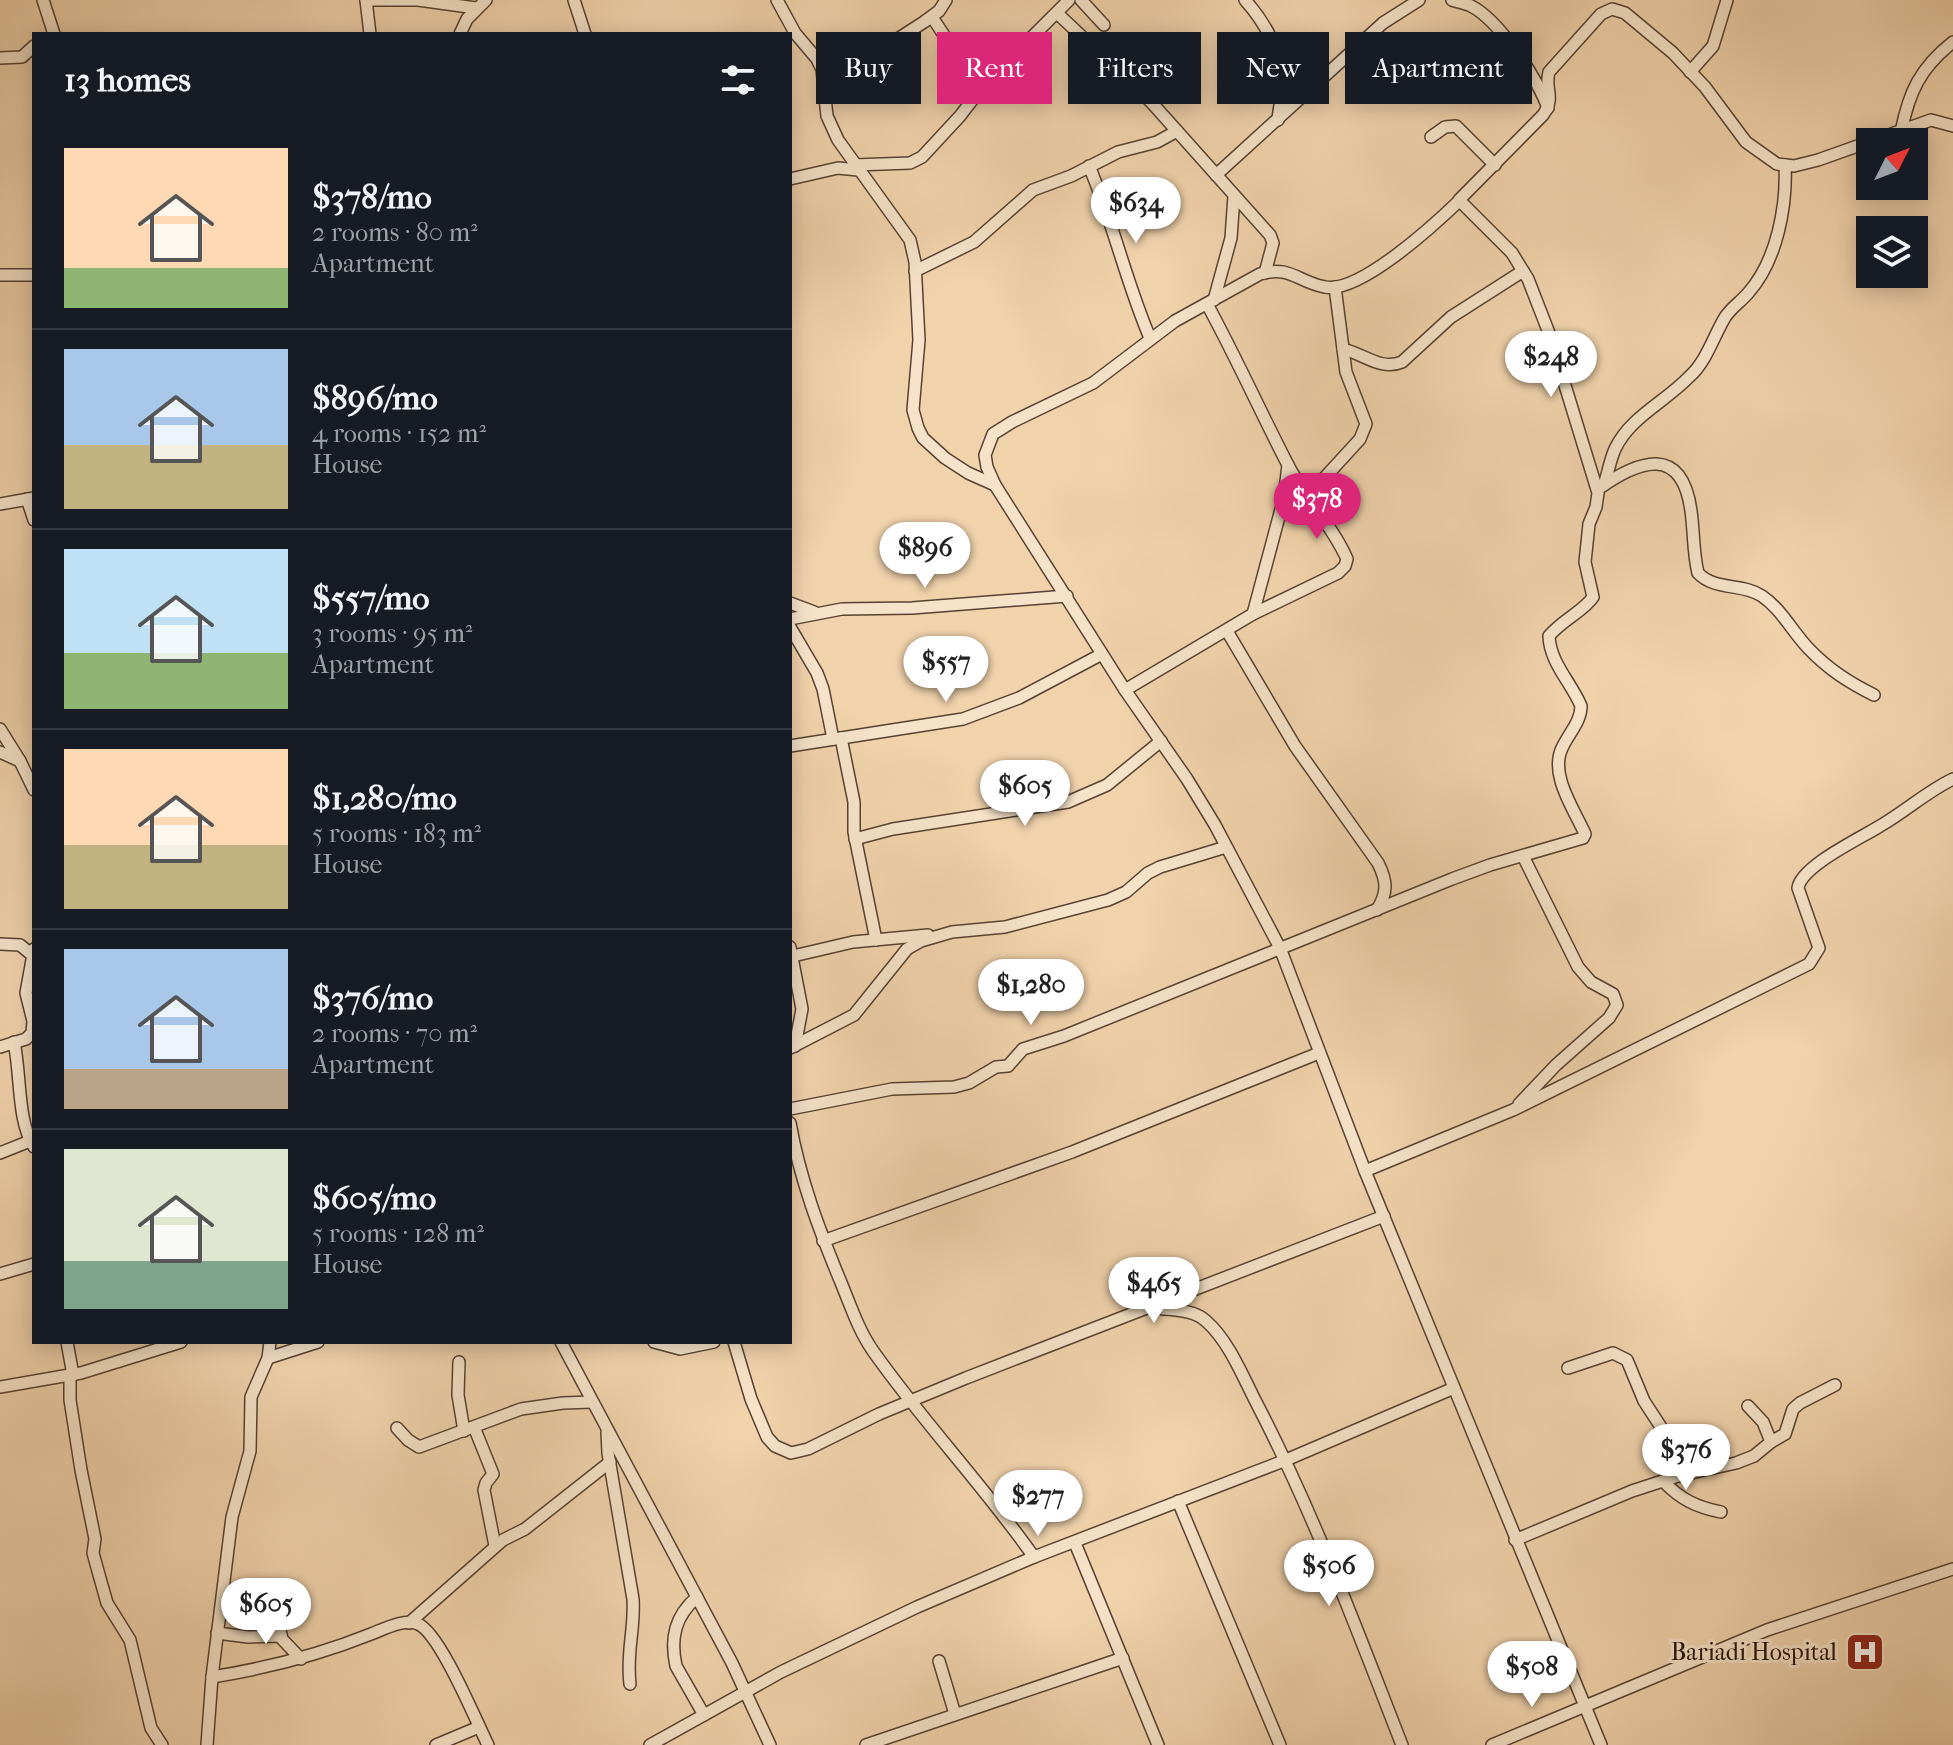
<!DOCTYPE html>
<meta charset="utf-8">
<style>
:root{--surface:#171b24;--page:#20242c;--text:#f1f3f6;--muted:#9ea1a6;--line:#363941;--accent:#db2777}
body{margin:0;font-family:"IM FELL French Canon",serif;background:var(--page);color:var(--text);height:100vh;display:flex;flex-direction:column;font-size:30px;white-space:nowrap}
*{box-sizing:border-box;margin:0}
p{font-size:26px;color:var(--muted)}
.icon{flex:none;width:44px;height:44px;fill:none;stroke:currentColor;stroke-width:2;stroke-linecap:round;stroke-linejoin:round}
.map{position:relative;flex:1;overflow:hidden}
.drawer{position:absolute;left:32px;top:32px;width:760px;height:1312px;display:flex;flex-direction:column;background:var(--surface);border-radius:0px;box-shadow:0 4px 20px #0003}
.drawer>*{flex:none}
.guide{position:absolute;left:816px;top:32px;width:760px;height:72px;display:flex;gap:16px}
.needle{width:52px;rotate:48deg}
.tools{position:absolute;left:1856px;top:128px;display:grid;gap:16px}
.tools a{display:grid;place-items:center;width:72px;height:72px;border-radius:0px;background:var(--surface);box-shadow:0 4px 20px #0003;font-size:40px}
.price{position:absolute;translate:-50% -68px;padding:0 18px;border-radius:28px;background:#fff;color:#222;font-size:26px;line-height:52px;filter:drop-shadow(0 2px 4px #0008)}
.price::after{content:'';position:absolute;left:50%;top:48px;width:24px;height:18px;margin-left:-12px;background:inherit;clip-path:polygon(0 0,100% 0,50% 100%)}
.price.on{background:var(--accent);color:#fff}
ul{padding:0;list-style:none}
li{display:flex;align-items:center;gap:24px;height:200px;padding:0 32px}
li+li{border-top:2px solid var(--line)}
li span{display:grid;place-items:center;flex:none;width:224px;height:160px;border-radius:0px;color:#555}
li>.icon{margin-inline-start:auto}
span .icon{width:96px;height:96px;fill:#fffc;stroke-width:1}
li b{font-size:34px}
h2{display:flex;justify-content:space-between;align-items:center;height:96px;padding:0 32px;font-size:34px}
.pill{padding:0 28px;border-radius:0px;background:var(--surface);box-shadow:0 4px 20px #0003;font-size:28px;line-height:72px}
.pill.on{background:var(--accent);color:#fff}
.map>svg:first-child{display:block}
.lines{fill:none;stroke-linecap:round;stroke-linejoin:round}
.street-casing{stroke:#574132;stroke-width:14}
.street{stroke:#f5e2c8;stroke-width:11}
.labels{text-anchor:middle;stroke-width:6;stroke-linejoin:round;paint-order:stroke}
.poi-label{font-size:24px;fill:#241109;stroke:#f5e2c8;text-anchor:end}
</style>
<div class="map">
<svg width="1953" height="1745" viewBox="0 0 1953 1745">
<rect width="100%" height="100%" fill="#f0d2ab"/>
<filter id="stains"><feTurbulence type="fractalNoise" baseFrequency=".0025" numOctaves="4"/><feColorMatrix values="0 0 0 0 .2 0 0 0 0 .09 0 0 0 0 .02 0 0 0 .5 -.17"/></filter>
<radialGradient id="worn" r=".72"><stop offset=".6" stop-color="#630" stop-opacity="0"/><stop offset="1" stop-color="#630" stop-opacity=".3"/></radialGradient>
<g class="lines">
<g class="street-casing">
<g id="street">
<path d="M43,0L54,34"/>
<path d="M366,0H418L476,8"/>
<path d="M366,0L370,34"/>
<path d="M574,0L585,34"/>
<path d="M777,0L795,33L817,59L822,69L827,116L838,140L910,240L915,262L919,340L913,410L918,428L923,438L945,458L968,473L995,485"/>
<path d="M1081,0L1104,25"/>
<path d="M1245,0C1264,21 1282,52 1282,81C1283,94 1279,107 1278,120"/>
<path d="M1452,0C1458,2 1465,3 1471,6C1499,20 1537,78 1548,108"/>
<path d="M1057,13L1152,103L1270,235L1273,243L1265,273"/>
<path d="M932,17L967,70L983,86"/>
<path d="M460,34L467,19L486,0"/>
<path d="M0,58L22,57L34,46"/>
<path d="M1690,72L1713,46L1727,0"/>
<path d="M823,87L924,22L939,11L946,0"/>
<path d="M1901,132C1909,92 1920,68 1953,42"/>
<path d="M1431,137L1445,127L1456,126L1495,165"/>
<path d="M854,165L910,163L922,157L960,116L983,86L1069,0"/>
<path d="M1089,166C1113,222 1126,282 1150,338"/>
<path d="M1216,175L1383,23L1419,0"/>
<path d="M790,179L838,168L858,170"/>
<path d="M1459,201C1434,225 1359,294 1325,287C1297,282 1291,265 1260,274L1175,321L1093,383L1012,422L993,434L985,455L987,467L995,485L1125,690L1187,779L1215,825L1280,948L1365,1171L1601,1745"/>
<path d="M915,271L974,242L1033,190L1071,176L1118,152L1157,142L1177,131"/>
<path d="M0,275H34"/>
<path d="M1214,300L1231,238L1234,196"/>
<path d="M1343,349C1364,354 1381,371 1402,362L1451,317L1523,271"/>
<path d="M1604,485C1608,473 1610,460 1615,449C1630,417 1665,402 1689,377C1706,362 1713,338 1724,319C1730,308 1741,302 1749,292C1777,260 1787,206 1785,165"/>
<path d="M1598,489C1639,460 1682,444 1691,511C1694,532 1693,553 1698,573C1715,591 1743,583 1762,596C1781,609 1792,631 1808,648C1828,669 1848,682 1874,695"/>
<path d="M1307,497L1360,439L1366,424L1346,372L1335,287"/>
<path d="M27,499L34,520"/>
<path d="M0,504L34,498"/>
<path d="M790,603L814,612"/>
<path d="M1253,614L1284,498L1288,465"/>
<path d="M790,619L842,609L912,608L1067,596"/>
<path d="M790,627L817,673L823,689L833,739"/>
<path d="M1227,631L1295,746L1378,863C1387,881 1388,892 1377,910"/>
<path d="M1125,690L1253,614L1338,573L1345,566L1347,559C1332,525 1305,498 1288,465C1260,411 1236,357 1207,304"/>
<path d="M0,729L20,761L34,790"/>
<path d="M841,738L854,802V832L876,940"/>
<path d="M790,746L963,719L1019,698L1102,654"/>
<path d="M0,752L20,761"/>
<path d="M855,839L893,829L1068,802L1107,785L1161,741"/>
<path d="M0,944L20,945L31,954"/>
<path d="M790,947L802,1009L795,1046"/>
<path d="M793,956L853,942L928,935"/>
<path d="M14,1042C21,1074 17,1121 34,1147"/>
<path d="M0,1047L26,1039L32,1033L33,1021L26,993L34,949"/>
<path d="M790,1048L854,1015L907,949L921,941L952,932L1005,927L1108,900L1126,892L1148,873L1160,867L1226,847"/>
<path d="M1519,1104L1556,1065L1609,1018L1617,1005L1613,994L1591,982L1578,967L1523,856"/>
<path d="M790,1109L892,1089L954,1087L969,1083L996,1067L1008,1066L1023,1049L1064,1036L1452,879L1490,865L1583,838L1585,834C1574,809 1548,773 1563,746C1570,732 1581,721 1581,706C1571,682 1550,663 1549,636C1562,620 1584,611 1593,597L1585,562L1589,524L1596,507L1598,493L1549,333L1528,279L1512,253L1459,200L1543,115C1556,96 1544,90 1549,72L1601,14L1612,9L1625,13L1673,53L1705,87L1746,142L1777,164L1794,166L1818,160L1931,120L1953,126"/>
<path d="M790,1123C800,1180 820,1232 842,1285C851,1307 859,1331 873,1351C923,1422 984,1486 1034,1557"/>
<path d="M0,1153L30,1141"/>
<path d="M1365,1171L1513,1110L1809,964L1819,948L1798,888C1801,866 1861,838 1880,826C1906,811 1926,792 1953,779"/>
<path d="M823,1241L1072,1152L1319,1053"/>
<path d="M0,1274L34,1264"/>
<path d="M1154,1308C1170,1310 1194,1309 1206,1321C1229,1341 1243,1377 1257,1404C1314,1514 1357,1630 1402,1745"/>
<path d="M67,1342L73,1375"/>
<path d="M561,1342L732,1663L770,1745"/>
<path d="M654,1342L680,1349L714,1342"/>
<path d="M734,1342L751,1399L767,1437L775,1446L791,1453L808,1449L879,1414L966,1378L1384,1216"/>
<path d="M268,1358L318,1342"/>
<path d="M459,1362L458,1395L464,1431"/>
<path d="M1568,1368L1613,1353L1627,1360L1644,1401L1672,1444L1678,1476"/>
<path d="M70,1376V1400L81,1470L95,1539L93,1553L96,1564L107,1603L130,1640L151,1728L162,1745"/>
<path d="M0,1387L81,1373L181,1342"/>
<path d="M474,1427L493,1474L486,1483L484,1490L495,1546"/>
<path d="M397,1428L408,1440L419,1447L521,1409L563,1403L592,1402"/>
<path d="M607,1432L608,1453L633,1599C635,1630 626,1652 630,1684"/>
<path d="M1771,1442L1785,1434L1793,1409L1800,1403L1835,1385"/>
<path d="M1663,1481C1680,1499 1696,1507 1721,1512"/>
<path d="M1178,1501L1280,1745"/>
<path d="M1515,1540L1632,1491L1678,1476L1736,1463L1754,1456L1771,1442L1763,1422L1748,1406"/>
<path d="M1075,1543L1158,1745"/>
<path d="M697,1597C675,1616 670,1638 676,1666L704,1715"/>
<path d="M276,1612L282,1639L301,1659"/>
<path d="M409,1623L503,1540L525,1529L610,1462"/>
<path d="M217,1633L248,1637L281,1636"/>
<path d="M939,1661L955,1714"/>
<path d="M212,1677C268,1668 319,1655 371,1634C384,1629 405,1618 418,1624C440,1633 476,1721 488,1745"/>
<path d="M207,1745L212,1677L232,1517L250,1451L251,1397L268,1358L270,1342"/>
<path d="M436,1745L479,1727"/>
<path d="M650,1745L781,1672L917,1607L1034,1557L1286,1460L1454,1388"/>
<path d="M866,1745L1123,1658"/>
<path d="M1492,1745L1767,1630L1953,1569"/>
</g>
</g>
<use href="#street" class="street"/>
</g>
<defs>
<g id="hospital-square" transform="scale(2)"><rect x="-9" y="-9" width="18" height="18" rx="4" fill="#8f2418" stroke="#f5e2c8"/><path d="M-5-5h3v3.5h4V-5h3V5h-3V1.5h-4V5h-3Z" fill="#fff"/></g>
</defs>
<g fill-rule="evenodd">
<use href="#hospital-square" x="1865" y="1652"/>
</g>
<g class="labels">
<g class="poi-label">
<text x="1837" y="1660">Bariadi Hospital</text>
</g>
</g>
<rect width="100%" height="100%" filter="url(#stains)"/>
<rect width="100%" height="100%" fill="url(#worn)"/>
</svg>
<div class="tools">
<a><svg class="needle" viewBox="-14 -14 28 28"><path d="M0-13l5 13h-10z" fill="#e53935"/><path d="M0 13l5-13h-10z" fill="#9ea1a6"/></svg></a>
<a><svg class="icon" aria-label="layers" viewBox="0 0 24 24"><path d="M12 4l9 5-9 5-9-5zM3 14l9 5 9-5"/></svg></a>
</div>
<b class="price" style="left:1136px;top:245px">$634</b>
<b class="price" style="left:1551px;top:399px">$248</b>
<b class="price on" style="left:1317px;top:541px">$378</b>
<b class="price" style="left:925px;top:590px">$896</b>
<b class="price" style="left:946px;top:704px">$557</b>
<b class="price" style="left:1025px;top:828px">$605</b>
<b class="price" style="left:1031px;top:1027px">$1,280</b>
<b class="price" style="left:1154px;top:1325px">$465</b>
<b class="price" style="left:1686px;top:1492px">$376</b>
<b class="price" style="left:1038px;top:1538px">$277</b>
<b class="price" style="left:1329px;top:1608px">$506</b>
<b class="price" style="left:266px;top:1646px">$605</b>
<b class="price" style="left:1532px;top:1709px">$508</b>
<div class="guide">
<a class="pill">Buy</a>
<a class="pill on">Rent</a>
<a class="pill">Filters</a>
<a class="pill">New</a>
<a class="pill">Apartment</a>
</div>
<section class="drawer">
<h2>13 homes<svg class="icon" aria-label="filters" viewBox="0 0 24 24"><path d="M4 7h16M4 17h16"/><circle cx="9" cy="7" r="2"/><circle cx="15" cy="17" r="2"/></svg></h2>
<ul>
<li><span style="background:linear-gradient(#ffd9b3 75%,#8fb573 0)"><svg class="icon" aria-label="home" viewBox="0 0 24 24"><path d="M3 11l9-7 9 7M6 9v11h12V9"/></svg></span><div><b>$378/mo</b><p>2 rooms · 80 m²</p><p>Apartment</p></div></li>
<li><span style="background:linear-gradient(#a9c7e8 60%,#c2b280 0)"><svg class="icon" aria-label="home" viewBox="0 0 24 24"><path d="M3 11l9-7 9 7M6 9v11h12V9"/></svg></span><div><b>$896/mo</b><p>4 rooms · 152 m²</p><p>House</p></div></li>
<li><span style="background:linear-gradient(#bfe0f5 65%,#8fb573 0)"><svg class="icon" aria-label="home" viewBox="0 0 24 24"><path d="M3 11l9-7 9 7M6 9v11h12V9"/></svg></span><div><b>$557/mo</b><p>3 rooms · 95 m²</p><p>Apartment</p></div></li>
<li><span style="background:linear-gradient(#ffd9b3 60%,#c2b280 0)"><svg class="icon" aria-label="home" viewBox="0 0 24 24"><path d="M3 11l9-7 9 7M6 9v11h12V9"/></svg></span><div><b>$1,280/mo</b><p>5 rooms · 183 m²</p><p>House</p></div></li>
<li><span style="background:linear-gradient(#a9c7e8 75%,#b9a48a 0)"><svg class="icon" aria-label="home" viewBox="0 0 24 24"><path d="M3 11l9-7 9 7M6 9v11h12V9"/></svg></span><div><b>$376/mo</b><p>2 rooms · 70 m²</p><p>Apartment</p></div></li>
<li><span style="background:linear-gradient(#dfe7d0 70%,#7fa58c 0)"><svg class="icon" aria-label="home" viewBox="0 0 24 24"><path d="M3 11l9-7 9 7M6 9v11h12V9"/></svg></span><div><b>$605/mo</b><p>5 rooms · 128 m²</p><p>House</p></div></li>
</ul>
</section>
</div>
